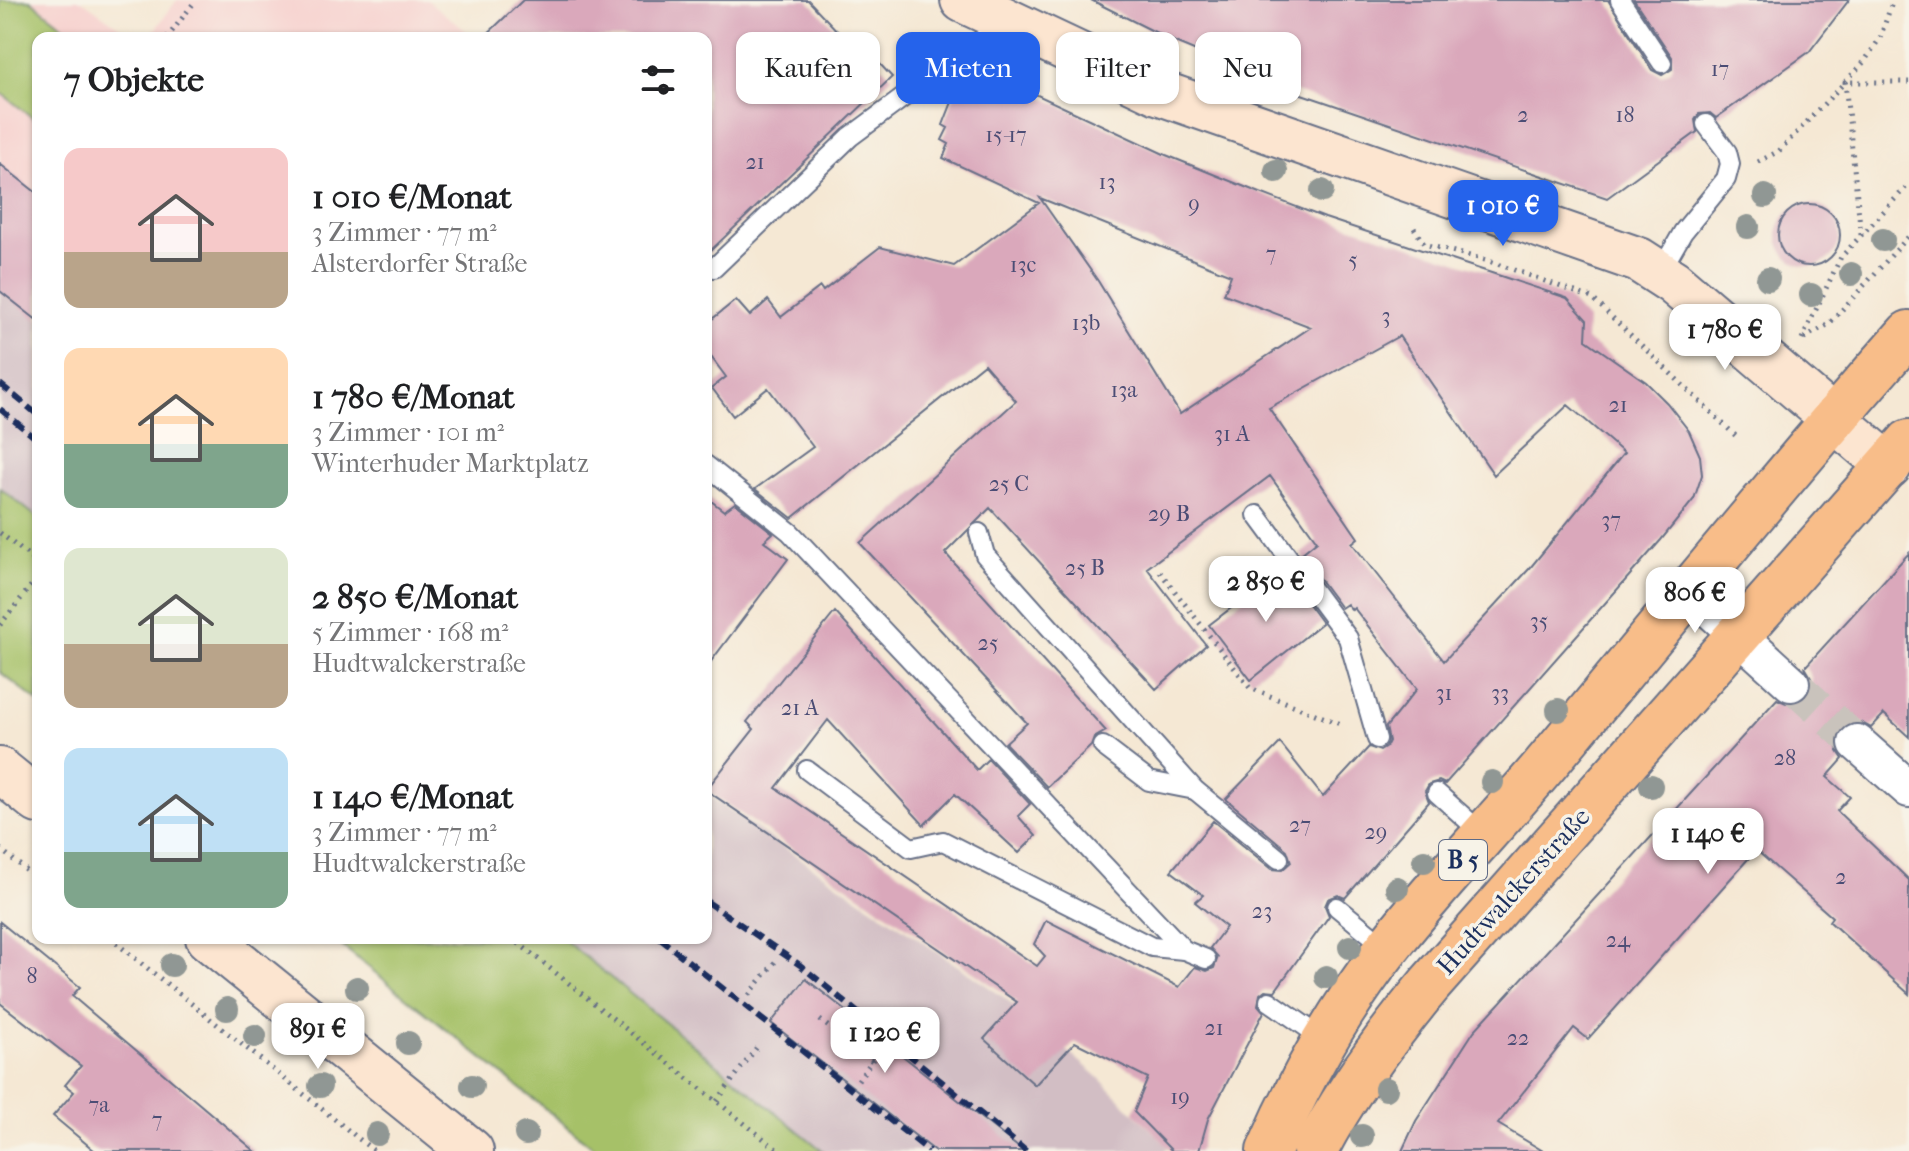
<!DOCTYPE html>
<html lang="de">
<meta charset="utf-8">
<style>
:root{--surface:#fff;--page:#f2f2f2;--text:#202124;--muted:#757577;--accent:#2563eb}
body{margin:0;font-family:"IM FELL French Canon",serif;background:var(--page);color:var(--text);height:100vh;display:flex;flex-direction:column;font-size:30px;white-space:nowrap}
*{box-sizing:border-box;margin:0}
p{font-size:26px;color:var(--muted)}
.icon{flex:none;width:44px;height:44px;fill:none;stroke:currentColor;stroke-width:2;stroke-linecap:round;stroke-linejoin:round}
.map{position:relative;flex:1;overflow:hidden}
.details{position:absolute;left:32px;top:32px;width:680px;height:912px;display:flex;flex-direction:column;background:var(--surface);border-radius:16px;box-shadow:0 2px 6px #0004}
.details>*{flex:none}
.guide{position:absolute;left:736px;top:32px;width:760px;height:72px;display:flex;gap:16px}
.price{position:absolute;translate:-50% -68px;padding:0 18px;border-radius:16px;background:#fff;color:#222;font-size:26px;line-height:52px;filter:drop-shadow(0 2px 4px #0008)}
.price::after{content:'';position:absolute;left:50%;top:48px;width:24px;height:18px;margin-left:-12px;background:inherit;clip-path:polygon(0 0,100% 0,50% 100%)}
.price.on{background:var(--accent);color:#fff}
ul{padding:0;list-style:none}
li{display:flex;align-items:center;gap:24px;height:200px;padding:0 32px}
li span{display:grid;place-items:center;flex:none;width:224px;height:160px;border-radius:16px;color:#555}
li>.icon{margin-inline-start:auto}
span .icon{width:96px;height:96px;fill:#fffc;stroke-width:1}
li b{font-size:34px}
h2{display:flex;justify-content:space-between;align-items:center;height:96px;padding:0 32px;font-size:34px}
.chip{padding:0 28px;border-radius:16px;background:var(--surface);box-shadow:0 2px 6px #0004;font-size:28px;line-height:72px}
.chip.on{background:var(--accent);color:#fff}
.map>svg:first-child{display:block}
.built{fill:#f7d0ce}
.industrial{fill:#d2bec4}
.green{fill:#a6c168;stroke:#607863;stroke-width:2}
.building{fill:#daa8bb;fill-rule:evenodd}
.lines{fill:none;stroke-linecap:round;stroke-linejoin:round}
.street-tunnel{stroke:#c9c3bc;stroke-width:36;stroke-dasharray:36 18;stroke-linecap:butt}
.lane-casing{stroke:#677087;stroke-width:22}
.street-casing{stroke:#677087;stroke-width:40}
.secondary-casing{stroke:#677087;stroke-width:48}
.primary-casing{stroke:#677087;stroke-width:48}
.path{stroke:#677087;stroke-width:5;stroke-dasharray:2 6;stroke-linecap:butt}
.lane{stroke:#fff;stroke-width:18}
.street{stroke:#fff;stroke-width:36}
.secondary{stroke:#fce5d0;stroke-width:44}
.primary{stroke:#f8bd89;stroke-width:44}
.rail{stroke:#1b2f5e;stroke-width:6;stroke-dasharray:12 6;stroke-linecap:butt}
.tree{fill:#909794}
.labels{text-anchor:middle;stroke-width:7;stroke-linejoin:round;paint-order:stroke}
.number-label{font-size:22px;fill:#4b4d75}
.shield{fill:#f7f3e8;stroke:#5d6a87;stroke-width:2}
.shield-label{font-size:24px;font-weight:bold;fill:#1b2f5e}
.street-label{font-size:26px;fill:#1b2f5e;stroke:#f7f3e8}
</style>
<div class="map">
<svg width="1909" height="1151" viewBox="0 0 1909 1151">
<rect width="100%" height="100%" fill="#f7f3e8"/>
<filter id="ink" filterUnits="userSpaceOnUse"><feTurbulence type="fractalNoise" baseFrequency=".0125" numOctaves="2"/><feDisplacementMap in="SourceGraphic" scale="16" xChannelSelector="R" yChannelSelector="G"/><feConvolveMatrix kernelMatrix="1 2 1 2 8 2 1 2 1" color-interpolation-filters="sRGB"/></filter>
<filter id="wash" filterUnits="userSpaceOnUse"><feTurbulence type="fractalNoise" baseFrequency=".006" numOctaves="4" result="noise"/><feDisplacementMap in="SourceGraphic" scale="32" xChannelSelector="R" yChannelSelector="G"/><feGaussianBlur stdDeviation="1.8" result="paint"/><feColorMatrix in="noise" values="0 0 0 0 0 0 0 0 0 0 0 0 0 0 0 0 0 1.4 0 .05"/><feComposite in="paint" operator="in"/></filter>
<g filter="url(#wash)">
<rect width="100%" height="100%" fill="#f5e8d4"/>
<g class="built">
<path d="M0,0H81L135,38H38V320L0,290Z"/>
<path d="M177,0H427L475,38H149Z"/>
</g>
<g class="industrial">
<path d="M0,290L38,320V518L0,488Z"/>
<path d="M706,794L1005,998L1097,1076L1168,1147L1164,1151H823L562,938H706Z"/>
</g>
<g class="green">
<path d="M0,0H30L79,38H38V122L0,92Z"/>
<path d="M0,488L38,518V702L0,672Z"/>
<path d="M332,938H562L823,1151H598Z"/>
</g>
<g id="blocks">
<g class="building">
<path d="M523,0H808L860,55L866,49L892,77L706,255V38H483Z"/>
<path d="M1091,0H1608L1652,70L1662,75L1672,69V57L1634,0H1849L1809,52L1716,118L1710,113L1699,114L1695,120L1697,132L1607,198L1284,88L1175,42Z"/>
<path d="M988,72L1166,155L1250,189L1325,218L1567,298L1587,320L1586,340L1646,382L1667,403L1689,431L1700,456L1702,475L1694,499L1661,540L1445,784L1439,781L1429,784L1425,791L1429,802L1345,898L1338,895L1328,899L1325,906L1329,916L1275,991L1265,990L1260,994L1258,1005L1264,1012L1208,1119L1199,1151H1172L1134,1112L1148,1078L1075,1042L1035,1085L984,1039L1017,1002L706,790L754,729L747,722L835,612L977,770L988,759L1030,804L1018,816L1036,836L1019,853L955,794L924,825L828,720L776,788L1037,966L1045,956L1034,944L1046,920L1179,987L1195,967L1207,971L1214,968L1218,957L1210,948L1226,927L1195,902L1203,895L1171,871L1213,821L1272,869L1282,870L1291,862L1287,850L1226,799L1280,743L1323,797L1369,747L1380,751L1386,747L1389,741L1386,727L1417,689L1354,608L1352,610L1347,604L1341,608L1301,554L1317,541L1270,476L1147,568L1206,645L1156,689L990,508L945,553L1106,731L1094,738L1091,746L1047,787L1005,743L1027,723L860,543L1016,401L984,364L792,518L755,489L813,447L768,388L733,416L712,388L726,377L706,350V324L736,300L750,316L768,300L781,317L820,287L823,291L880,247L954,266L1039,203L943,158L949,144L942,140L948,128L943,125L956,92ZM1040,198L1231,275L1224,294L1311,327L1180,414L1098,281ZM1399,336L1494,475L1568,405L1624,453L1530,568L1444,661L1352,543L1358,538L1269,408Z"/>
<path d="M0,164L38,194V321L0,291Z"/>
<circle cx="1809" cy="235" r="31"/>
<path d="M706,497L724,511L735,503L773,533L764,541L788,559L706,668Z"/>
<path d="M1909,553V737L1884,714L1871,728L1860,722L1850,723L1841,730L1836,740L1837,750L1843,759L1827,777L1850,797L1837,811L1909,880V994L1829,921L1832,917L1756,850L1588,1039L1574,1028L1498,1124L1543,1151H1402L1416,1121L1474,1031L1777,699L1786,703H1797L1807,696L1812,687L1811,677L1805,667Z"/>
<path d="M1282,569L1322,623L1251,680L1209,625Z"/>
<path d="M0,922L80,987L72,996L255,1151H95L53,1116L74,1092L65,1085L81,1066L0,1003Z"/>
<path d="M806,979L981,1118L1023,1151H935L771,1023Z"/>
</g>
</g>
</g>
<g filter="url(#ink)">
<use href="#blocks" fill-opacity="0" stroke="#677087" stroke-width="2"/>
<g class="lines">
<path class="street-tunnel" d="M1791,683L1857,743"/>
<g class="lane-casing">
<g id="lane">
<path d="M1620,0L1662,63"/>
<path d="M714,268L850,137L1004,23"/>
<path d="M1660,272L1683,232L1726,179L1730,164L1727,152L1706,124"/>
<path d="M706,465L790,532L1184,950"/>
<path d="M1257,515L1348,638L1377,739"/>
<path d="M979,533L985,555L1195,790L1279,859"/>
<path d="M1103,746L1149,781L1195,790"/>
<path d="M807,770L911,848L943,841L1152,947L1184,950L1206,959"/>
<path d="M1437,793L1484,835"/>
<path d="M1337,907L1387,948"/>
<path d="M1269,1001L1325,1040"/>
</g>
</g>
<g class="street-casing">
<g id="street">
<path d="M1690,591L1791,683"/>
<path d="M1857,743L1909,789"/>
</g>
</g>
<g class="secondary-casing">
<g id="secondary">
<path d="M963,0L1158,92L1639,260L1673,282L1889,466"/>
<path d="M0,770L38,801"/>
<path d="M208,938L471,1151"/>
</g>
</g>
<g class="primary-casing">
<g id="primary">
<path d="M1269,1151C1300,1079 1339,1010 1388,947C1438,882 1497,823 1550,759C1669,616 1786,472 1909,333"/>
<path d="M1315,1151C1346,1091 1386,1037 1430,984L1909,442"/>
</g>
</g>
<g class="path">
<path d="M167,38L196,0"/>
<path d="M1758,162L1779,151L1864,62L1880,38L1893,0"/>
<path d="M1414,228L1424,244L1489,261L1592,298L1739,439"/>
<path d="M1861,235L1845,82H1909"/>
<path d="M1804,338L1829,324L1909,236"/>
<path d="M1802,339L1841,257L1909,184"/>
<path d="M0,533L38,563"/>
<path d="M1160,572L1250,688L1340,724"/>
<path d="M0,625L38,577"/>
<path d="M0,849L38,880"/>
<path d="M110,938L374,1151"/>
<path d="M512,938L779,1151"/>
<path d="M749,995L775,962"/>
<path d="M820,1020L872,1061"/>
<path d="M858,1080L882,1047"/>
<path d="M717,1101L757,1047"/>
</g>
<use href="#lane" class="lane"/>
<use href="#street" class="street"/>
<use href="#secondary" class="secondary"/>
<use href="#primary" class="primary"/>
<g class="rail">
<path d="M0,384L38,415"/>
<path d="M0,409L38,440"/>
<path d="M706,901L800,965L1026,1151"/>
<path d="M659,938L929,1151"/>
</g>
</g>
<g class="tree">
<circle cx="1164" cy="57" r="12"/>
<circle cx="1276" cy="171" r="12"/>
<circle cx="1322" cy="191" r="12"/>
<circle cx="1765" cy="196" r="12"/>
<circle cx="1748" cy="227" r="12"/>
<circle cx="1883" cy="240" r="12"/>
<circle cx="1851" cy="274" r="12"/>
<circle cx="1768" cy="279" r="12"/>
<circle cx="1811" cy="295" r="12"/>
<circle cx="1558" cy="710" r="12"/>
<circle cx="1492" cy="782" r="12"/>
<circle cx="1651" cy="786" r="12"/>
<circle cx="1424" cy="861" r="12"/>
<circle cx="1397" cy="888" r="12"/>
<circle cx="1350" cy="947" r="12"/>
<circle cx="172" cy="965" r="12"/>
<circle cx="1326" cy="977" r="12"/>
<circle cx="357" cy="988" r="12"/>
<circle cx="227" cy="1009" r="12"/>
<circle cx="255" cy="1036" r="12"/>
<circle cx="408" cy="1043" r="12"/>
<circle cx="320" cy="1086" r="12"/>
<circle cx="472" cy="1086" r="12"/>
<circle cx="1386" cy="1089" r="12"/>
<circle cx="377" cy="1134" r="12"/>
<circle cx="526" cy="1134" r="12"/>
<circle cx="1362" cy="1136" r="12"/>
</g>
</g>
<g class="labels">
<g class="number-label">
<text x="1720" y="76">17</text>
<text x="1523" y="122">2</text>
<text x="1625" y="122">18</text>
<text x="1006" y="142">15-17</text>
<text x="755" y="169">21</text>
<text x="1107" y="189">13</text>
<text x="1194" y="211">9</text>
<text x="1271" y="261">7</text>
<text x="1353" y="267">5</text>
<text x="1023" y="272">13c</text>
<text x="1386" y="323">3</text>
<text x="1086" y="330">13b</text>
<text x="1124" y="397">13a</text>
<text x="1618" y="412">21</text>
<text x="1232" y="441">31 A</text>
<text x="1009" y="491">25 C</text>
<text x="1169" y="521">29 B</text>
<text x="1611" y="527">37</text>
<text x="1085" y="575">25 B</text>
<text x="1539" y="628">35</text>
<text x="988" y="650">25</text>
<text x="1444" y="700">31</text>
<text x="1500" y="700">33</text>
<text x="800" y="715">21 A</text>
<text x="1785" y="765">28</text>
<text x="1300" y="832">27</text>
<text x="1376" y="839">29</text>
<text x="1841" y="884">2</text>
<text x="1262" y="918">23</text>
<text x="1618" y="947">24</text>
<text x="32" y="983">8</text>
<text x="1214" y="1035">21</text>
<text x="1518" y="1045">22</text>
<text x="1180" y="1104">19</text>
<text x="99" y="1112">7a</text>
<text x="157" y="1127">7</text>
</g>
<rect class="shield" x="1439" y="840" width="48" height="40" rx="6"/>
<g class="shield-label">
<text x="1463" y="868">B 5</text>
</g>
<g class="street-label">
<text transform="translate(1513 891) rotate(-48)" y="9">Hudtwalckerstraße</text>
</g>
</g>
</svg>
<b class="price on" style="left:1503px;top:248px">1 010 €</b>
<b class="price" style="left:1725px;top:372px">1 780 €</b>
<b class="price" style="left:1266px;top:624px">2 850 €</b>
<b class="price" style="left:1695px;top:635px">806 €</b>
<b class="price" style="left:1708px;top:876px">1 140 €</b>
<b class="price" style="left:318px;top:1071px">891 €</b>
<b class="price" style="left:885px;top:1075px">1 120 €</b>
<div class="guide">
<a class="chip">Kaufen</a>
<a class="chip on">Mieten</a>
<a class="chip">Filter</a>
<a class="chip">Neu</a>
</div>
<section class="details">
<h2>7 Objekte<svg class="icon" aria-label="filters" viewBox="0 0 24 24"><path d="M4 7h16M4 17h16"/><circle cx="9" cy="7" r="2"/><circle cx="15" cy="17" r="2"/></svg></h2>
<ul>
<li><span style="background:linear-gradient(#f6c9c9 65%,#b9a48a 0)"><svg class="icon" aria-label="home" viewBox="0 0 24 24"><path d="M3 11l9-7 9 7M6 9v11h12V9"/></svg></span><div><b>1 010 €/Monat</b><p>3 Zimmer · 77 m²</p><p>Alsterdorfer Straße</p></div></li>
<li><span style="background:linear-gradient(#ffd9b3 60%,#7fa58c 0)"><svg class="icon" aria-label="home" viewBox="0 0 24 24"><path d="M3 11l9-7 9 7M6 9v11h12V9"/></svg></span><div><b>1 780 €/Monat</b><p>3 Zimmer · 101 m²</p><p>Winterhuder Marktplatz</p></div></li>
<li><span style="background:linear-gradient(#dfe7d0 60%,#b9a48a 0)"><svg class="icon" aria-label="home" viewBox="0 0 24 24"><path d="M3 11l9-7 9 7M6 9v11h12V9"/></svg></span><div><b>2 850 €/Monat</b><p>5 Zimmer · 168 m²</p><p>Hudtwalckerstraße</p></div></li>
<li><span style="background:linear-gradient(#bfe0f5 65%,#7fa58c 0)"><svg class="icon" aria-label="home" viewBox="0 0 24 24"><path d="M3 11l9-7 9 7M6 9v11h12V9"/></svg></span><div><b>1 140 €/Monat</b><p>3 Zimmer · 77 m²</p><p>Hudtwalckerstraße</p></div></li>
</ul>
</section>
</div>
